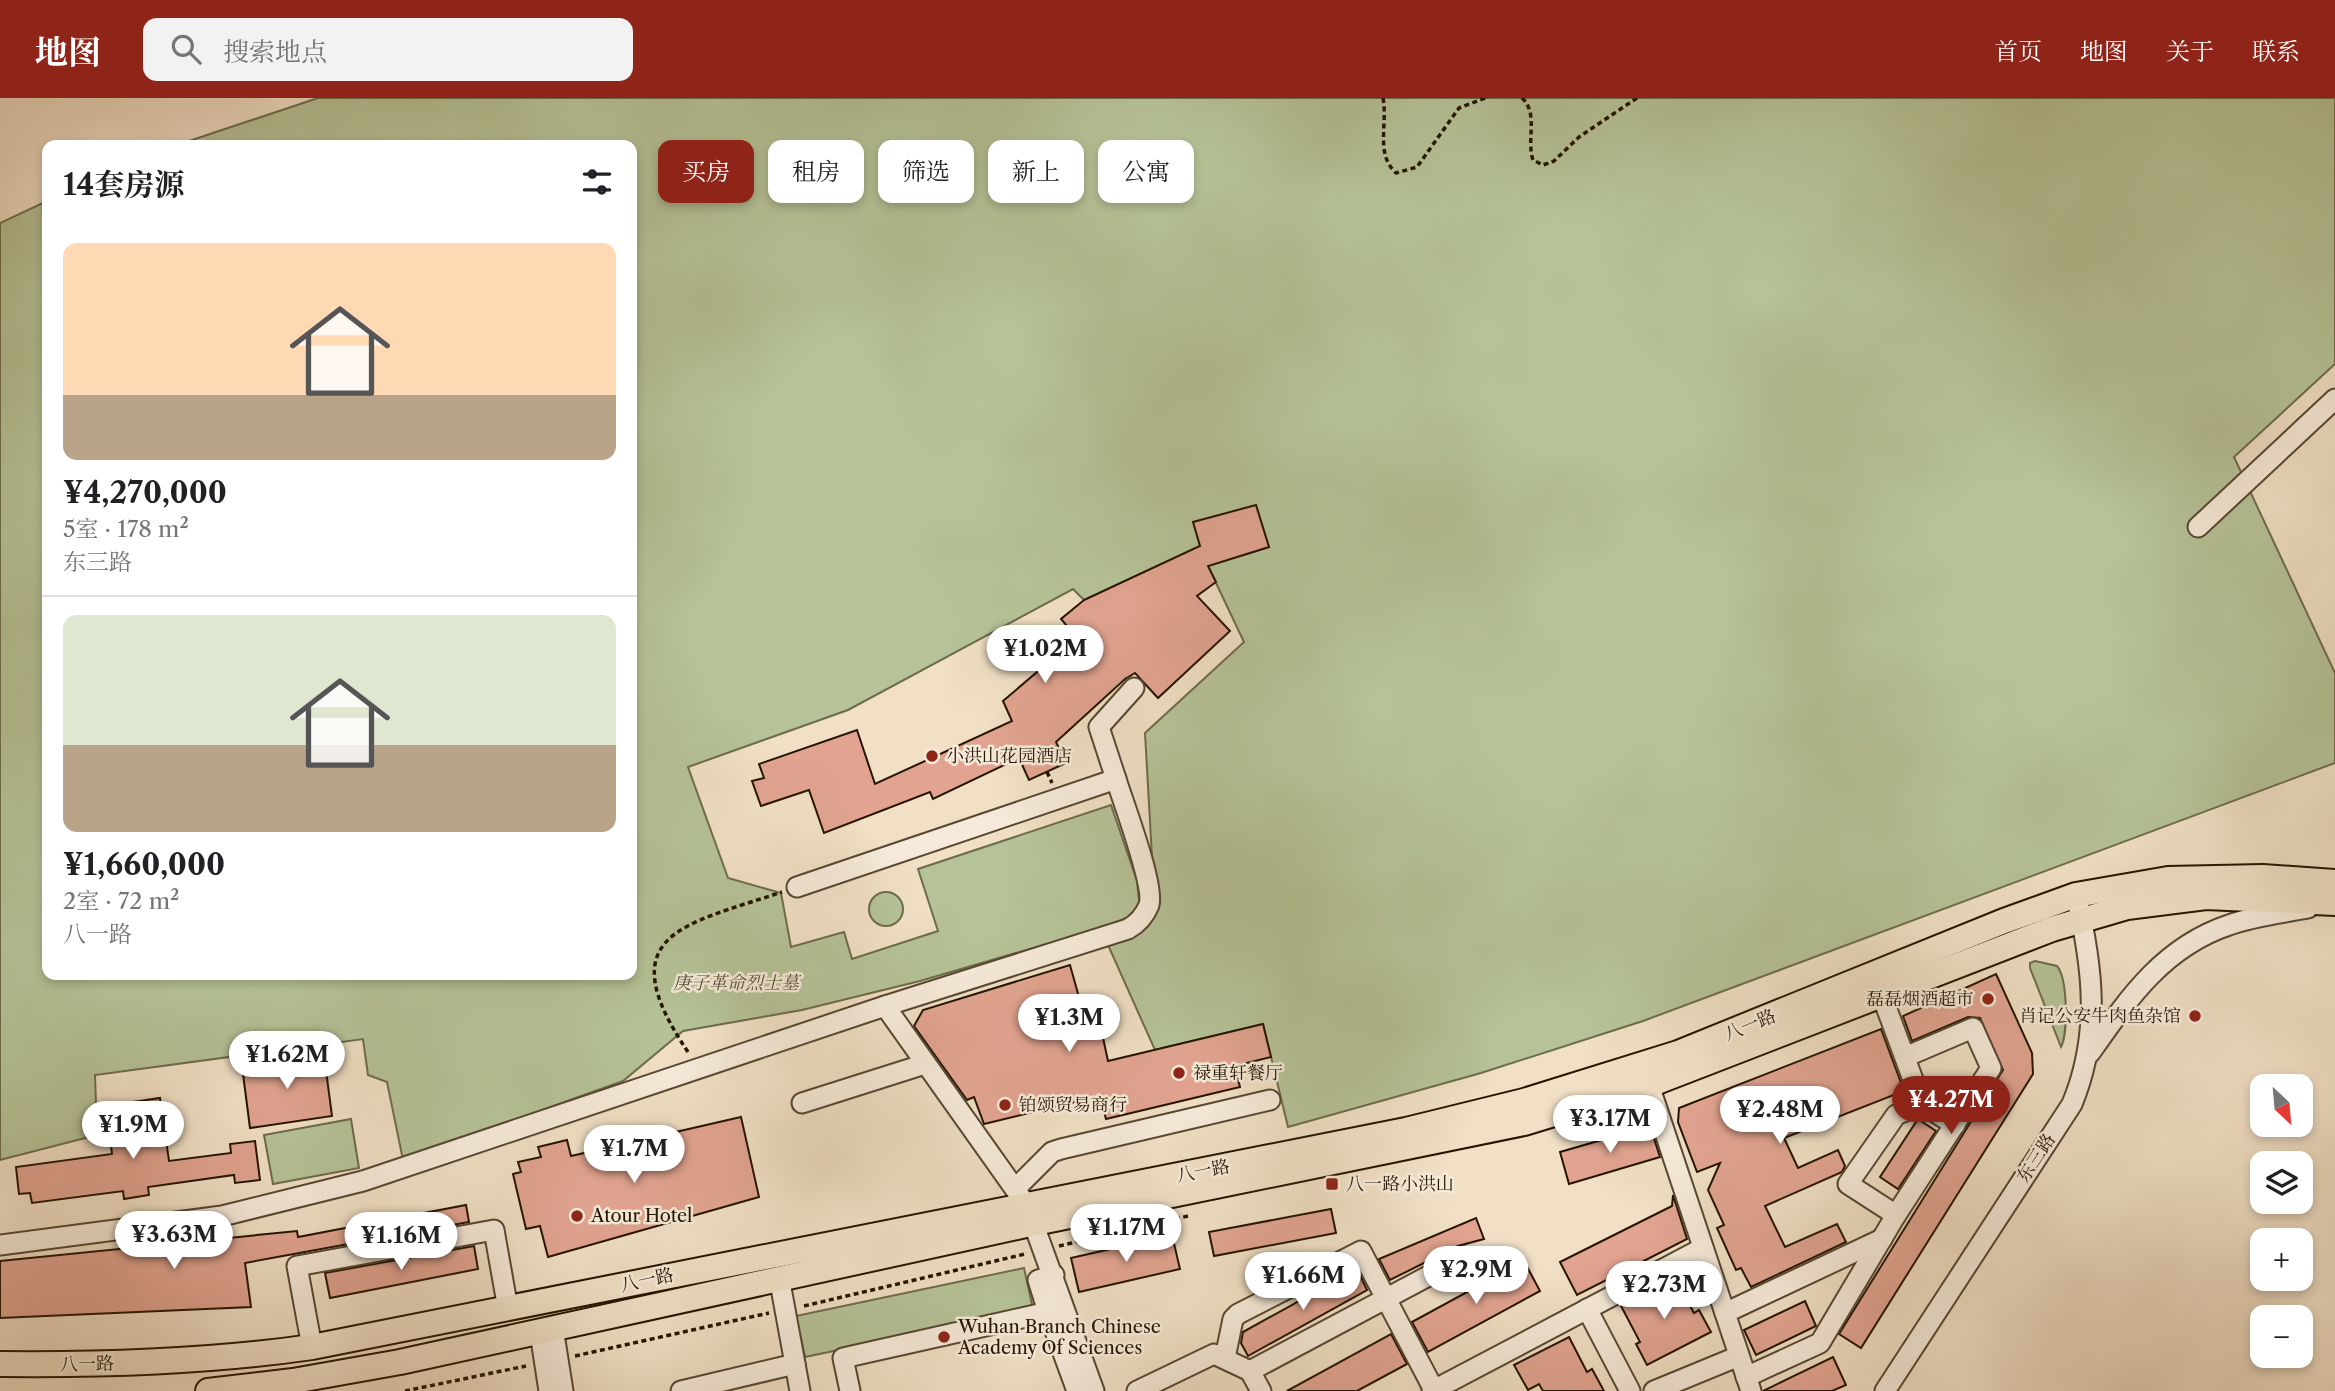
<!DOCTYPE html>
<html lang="zh">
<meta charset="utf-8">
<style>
:root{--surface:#fff;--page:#f2f2f2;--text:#202124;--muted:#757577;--line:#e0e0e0;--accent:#8f2418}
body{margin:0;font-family:"Libre Caslon Text","Noto Serif SC",serif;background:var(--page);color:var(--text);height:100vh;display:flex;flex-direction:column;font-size:26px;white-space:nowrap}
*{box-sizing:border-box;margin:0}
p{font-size:23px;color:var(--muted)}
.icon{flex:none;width:38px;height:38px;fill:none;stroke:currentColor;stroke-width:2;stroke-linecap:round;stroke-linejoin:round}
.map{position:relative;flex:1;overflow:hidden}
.side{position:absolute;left:42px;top:42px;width:595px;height:840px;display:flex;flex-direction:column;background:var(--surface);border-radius:14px;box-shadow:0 4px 10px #0003}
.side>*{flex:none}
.banner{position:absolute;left:658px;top:42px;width:665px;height:63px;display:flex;gap:14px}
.needle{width:46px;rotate:154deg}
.buttons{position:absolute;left:2250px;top:976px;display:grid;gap:14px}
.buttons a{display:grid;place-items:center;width:63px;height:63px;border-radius:14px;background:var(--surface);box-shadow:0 4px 10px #0003;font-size:35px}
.price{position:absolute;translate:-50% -60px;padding:0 16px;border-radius:24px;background:#fff;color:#222;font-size:23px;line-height:46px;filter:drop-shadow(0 2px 4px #0008)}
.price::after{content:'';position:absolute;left:50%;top:42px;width:21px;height:16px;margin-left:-10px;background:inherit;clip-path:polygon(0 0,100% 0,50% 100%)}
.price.on{background:var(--accent);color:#fff}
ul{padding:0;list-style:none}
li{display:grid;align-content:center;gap:14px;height:371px;padding:0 21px}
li+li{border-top:2px solid var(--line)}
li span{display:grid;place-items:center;height:217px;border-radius:14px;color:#555}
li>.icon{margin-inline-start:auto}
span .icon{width:126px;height:126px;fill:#fffc;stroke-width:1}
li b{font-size:30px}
h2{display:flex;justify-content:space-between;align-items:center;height:84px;padding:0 21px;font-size:30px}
.tag{padding:0 24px;border-radius:14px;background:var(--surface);box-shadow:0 4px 10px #0003;font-size:24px;line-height:63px}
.tag.on{background:var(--accent);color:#fff}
header{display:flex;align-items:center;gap:42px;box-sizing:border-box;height:98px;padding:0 35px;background:var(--accent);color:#fff}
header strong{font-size:33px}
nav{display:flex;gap:38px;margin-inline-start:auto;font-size:24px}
.search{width:490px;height:63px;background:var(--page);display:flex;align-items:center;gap:18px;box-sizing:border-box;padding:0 24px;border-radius:14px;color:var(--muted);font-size:26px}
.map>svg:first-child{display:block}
.green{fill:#b6c398;stroke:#6d6c4c;stroke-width:2}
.building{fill:#e2a491;stroke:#241400;stroke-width:2}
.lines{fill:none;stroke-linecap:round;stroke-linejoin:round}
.minor-casing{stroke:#574732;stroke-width:23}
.major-casing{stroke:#241400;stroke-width:28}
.path{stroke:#241400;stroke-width:3.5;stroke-dasharray:5 3.5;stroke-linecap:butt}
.minor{stroke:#f6ebda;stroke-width:19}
.major{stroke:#f1e0c6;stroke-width:24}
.poi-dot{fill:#8f2418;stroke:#f6ebda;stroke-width:2.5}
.labels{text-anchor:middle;stroke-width:5;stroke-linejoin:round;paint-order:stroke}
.poi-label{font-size:18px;fill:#241400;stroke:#f6ebda;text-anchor:start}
.park-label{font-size:18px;font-style:italic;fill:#575135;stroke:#f6ebda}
.street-label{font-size:18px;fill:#241400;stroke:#f6ebda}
</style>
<header>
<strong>地图</strong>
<div class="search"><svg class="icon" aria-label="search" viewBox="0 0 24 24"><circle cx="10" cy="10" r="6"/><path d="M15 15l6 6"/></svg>搜索地点</div>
<nav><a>首页</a><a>地图</a><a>关于</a><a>联系</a></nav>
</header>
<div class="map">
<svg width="2335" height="1293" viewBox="0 0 2335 1293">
<rect width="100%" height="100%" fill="#f1e0c6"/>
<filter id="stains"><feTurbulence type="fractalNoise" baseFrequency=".00286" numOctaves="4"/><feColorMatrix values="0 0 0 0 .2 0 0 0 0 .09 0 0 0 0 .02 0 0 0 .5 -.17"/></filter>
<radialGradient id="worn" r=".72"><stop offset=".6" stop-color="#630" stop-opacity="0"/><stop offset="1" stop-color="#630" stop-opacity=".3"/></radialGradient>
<g class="green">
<path d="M318,0H2335V266L2234,359L2335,575V665L1643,923L1481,975L1288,1029L1263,926L1155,952L1108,847L1138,836L1155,812L1145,635L1244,544L1208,468L1269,449L1256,408L1194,424L1200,448L1084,502L1073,491L848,612L688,669L728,780L781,795L791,849L844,834L852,861L938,833L918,771L1111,707L1137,783L1140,813L1112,827L920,883L802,912L683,933L623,983L403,1062L387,984L368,977L363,941L95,977L97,1037L0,1062V125L47,103V877H632V47H177Z"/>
<circle cx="886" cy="811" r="17"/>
<path d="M2035,863L2057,868C2068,881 2068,936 2061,949L2030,870V865Z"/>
<path d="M351,1021L359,1070L273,1086L264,1037Z"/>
<path d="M1024,1170L1033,1211L805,1259L796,1218Z"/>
</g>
<g class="building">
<path d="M1256,407L1269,449L1208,468L1216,484L1197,498L1230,533L1158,600L1135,575L1125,581L1056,644L1066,665L1029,682L1019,660L933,701L930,694L824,735L809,692L761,708L752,683L764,680L759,666L857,632L875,686L1012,623L1003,603L1077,540L1061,521L1084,502L1200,448L1193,424Z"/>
<path d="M1070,867L1082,910L1096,907L1108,963L1263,926L1271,959L1235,968L1240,989L1106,1021L1100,998L984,1026L974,999L967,1002L914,928L923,912Z"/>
<path d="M1996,876L2032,955L2033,976L1861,1250L1839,1236L2003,972L1980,920L1968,919L1912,943L1903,918Z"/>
<path d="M1881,931L1904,993L1784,1040L1798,1070L1838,1052L1845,1068L1842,1074L1765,1108L1785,1149L1837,1126L1846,1144L1751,1189L1741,1170L1736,1172L1717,1130L1724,1127L1708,1092L1720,1065L1697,1074L1678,1024L1679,1010Z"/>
<path d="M324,957L332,1018L250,1030L242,968Z"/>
<path d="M160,1000L169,1063L231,1055L230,1046L255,1043L260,1082L235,1085L234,1077L148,1089L149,1097L124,1101L123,1093L32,1105L30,1095L19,1096L16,1069L112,1056L106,1008Z"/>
<path d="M741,1019L759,1099L548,1159L540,1128L526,1131L513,1076L521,1074L518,1064L541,1059L538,1049L567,1042L571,1058Z"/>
<path d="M1918,1021L1936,1033L1898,1091L1880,1079Z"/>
<path d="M1650,1028L1660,1059L1569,1086L1560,1054Z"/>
<path d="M1673,1097L1687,1141L1577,1197L1560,1164L1672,1108Z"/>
<path d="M466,1107L469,1124L245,1165L251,1209L0,1220V1163L297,1133L298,1139Z"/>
<path d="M1331,1111L1336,1135L1214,1158L1209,1134Z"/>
<path d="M1476,1120L1484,1141L1458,1148L1390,1182L1379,1161Z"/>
<path d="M1172,1137L1180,1171L1079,1194L1071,1160Z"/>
<path d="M474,1148L478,1171L330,1200L325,1175Z"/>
<path d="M1524,1163L1540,1193L1428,1254L1412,1224Z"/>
<path d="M1357,1171L1367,1192L1248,1258L1241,1245L1243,1234Z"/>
<path d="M1675,1180L1694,1215L1699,1212L1711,1234L1647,1267L1636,1246L1640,1244L1621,1208Z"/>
<path d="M1805,1203L1816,1228L1756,1257L1744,1232Z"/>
<path d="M1391,1236L1407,1266L1357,1293H1287Z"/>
<path d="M1569,1239L1587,1274L1592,1271L1604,1293H1543L1539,1286L1528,1292L1514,1267Z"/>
<path d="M1833,1259L1846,1287L1832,1293H1763Z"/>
</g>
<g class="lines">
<g class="minor-casing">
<g id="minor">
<path d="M2198,429L2335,301"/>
<path d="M1116,681L1099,629L1134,590"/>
<path d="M797,789L1116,681C1123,704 1155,788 1149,807C1145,817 1137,826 1128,831L885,908"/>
<path d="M1882,898L1922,1006L1955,1027"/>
<path d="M2090,955C2128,901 2163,849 2229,827C2254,818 2282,815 2308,810"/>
<path d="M1649,987L1751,1293"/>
<path d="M802,1005L925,966"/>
<path d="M1016,1090L1052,1054L1061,1051L1270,1002"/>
<path d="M1896,1117L1848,1086L1896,1017L1922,1006"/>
<path d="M0,1147L222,1118L363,1083L885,908L1027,1108L1094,1293"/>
<path d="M779,1179L800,1293"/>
<path d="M1587,1211L1630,1293"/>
<path d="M1048,1214L1038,1182L1054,1177"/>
<path d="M1725,1215L1882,1141"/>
<path d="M553,1230L563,1293"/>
<path d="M541,1241L549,1293"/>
<path d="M312,1249L297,1168L494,1132L508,1211"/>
<path d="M1225,1260L1233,1221L1238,1216L1361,1153L1434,1292"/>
<path d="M1250,1273L1464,1159"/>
<path d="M1746,1279L1820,1245L1896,1117L1991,970L1973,930L1905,959"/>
<path d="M681,1293L795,1266"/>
<path d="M850,1293L843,1260L1048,1214L1077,1293"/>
<path d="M1137,1293L1214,1256L1250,1273L1261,1293"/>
<path d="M1432,1293L1703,1150"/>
<path d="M1654,1293L1739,1258"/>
<path d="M1885,1293L2072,1006C2101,936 2093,869 2076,797"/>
</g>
</g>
<g class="major-casing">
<g id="major">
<path d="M0,1266C105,1267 208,1264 312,1249L1406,1032L1524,1003L1678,955L2004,823L2076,797L2168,781L2263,779L2335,784"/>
<path d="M208,1293L293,1283L400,1264L1035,1125L1524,1025L1649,987L2052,831L2127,809L2206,799L2335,805"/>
</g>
</g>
<g class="path">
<path d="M1383,0C1388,26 1375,56 1396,75L1417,69L1459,10L1485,0"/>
<path d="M1522,0C1539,16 1526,41 1533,62L1543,67L1554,63L1579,39L1637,0"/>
<path d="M1047,674L1052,685"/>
<path d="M688,954C608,836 683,827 782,794"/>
<path d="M1059,1148L1188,1118"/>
<path d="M804,1208L1025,1156"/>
<path d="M575,1258L769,1215"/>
<path d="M405,1293L526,1268"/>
</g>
<use href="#minor" class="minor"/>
<use href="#major" class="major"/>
</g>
<g class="poi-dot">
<circle cx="932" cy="658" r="7"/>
<circle cx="1988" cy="901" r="7"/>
<circle cx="2195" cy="918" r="7"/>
<circle cx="1179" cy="975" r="7"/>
<circle cx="1005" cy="1007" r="7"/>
<rect x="1325" y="1079" width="14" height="14" rx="3.5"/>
<circle cx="577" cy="1118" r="7"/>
<circle cx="944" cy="1239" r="7"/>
</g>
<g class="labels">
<g class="poi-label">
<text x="946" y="664">小洪山花园酒店</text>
<text x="1974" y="907" text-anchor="end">磊磊烟酒超市</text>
<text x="2181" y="924" text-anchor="end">肖记公安牛肉鱼杂馆</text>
<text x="1193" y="981">禄重轩餐厅</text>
<text x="1019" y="1013">铂颂贸易商行</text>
<text x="1346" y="1092">八一路小洪山</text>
<text x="591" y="1124">Atour Hotel</text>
<text x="958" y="1235">Wuhan Branch Chinese<tspan x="958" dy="21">Academy Of Sciences</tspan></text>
</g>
<g class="park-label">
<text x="736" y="891">庚子革命烈士墓</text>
</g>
<g class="street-label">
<text transform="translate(1750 927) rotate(-22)" y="6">八一路</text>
<text transform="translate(2036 1060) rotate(-57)" y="6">东三路</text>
<text transform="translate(1203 1073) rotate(-11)" y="6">八一路</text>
<text transform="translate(647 1182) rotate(-12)" y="6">八一路</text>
<text transform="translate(87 1266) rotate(-1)" y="6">八一路</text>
</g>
</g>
<rect width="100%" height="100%" filter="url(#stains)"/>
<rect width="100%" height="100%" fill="url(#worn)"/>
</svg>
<div class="buttons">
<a><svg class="needle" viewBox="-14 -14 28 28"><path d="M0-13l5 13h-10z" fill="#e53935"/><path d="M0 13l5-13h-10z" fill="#757577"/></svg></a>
<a><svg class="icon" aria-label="layers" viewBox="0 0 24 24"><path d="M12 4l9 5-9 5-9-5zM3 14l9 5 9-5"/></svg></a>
<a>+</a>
<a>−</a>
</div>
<b class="price" style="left:1045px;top:587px">¥1.02M</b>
<b class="price" style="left:1069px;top:956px">¥1.3M</b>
<b class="price" style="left:287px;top:993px">¥1.62M</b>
<b class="price on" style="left:1951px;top:1038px">¥4.27M</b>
<b class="price" style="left:1780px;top:1048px">¥2.48M</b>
<b class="price" style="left:1610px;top:1057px">¥3.17M</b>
<b class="price" style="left:133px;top:1063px">¥1.9M</b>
<b class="price" style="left:634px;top:1087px">¥1.7M</b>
<b class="price" style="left:1126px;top:1166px">¥1.17M</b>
<b class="price" style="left:174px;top:1173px">¥3.63M</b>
<b class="price" style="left:401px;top:1174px">¥1.16M</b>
<b class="price" style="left:1476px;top:1208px">¥2.9M</b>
<b class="price" style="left:1303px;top:1214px">¥1.66M</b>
<b class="price" style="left:1664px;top:1223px">¥2.73M</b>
<div class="banner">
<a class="tag on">买房</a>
<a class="tag">租房</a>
<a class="tag">筛选</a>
<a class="tag">新上</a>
<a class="tag">公寓</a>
</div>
<section class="side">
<h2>14套房源<svg class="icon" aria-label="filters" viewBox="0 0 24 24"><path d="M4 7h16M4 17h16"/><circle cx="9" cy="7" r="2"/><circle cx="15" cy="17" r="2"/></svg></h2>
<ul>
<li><span style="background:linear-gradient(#ffd9b3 70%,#b9a48a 0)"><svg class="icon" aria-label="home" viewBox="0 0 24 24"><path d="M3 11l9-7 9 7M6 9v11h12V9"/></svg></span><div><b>¥4,270,000</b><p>5室 · 178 m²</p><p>东三路</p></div></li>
<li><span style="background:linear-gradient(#dfe7d0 60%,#b9a48a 0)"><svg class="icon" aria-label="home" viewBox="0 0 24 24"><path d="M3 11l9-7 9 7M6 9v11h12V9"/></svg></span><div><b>¥1,660,000</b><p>2室 · 72 m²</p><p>八一路</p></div></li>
</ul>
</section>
</div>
